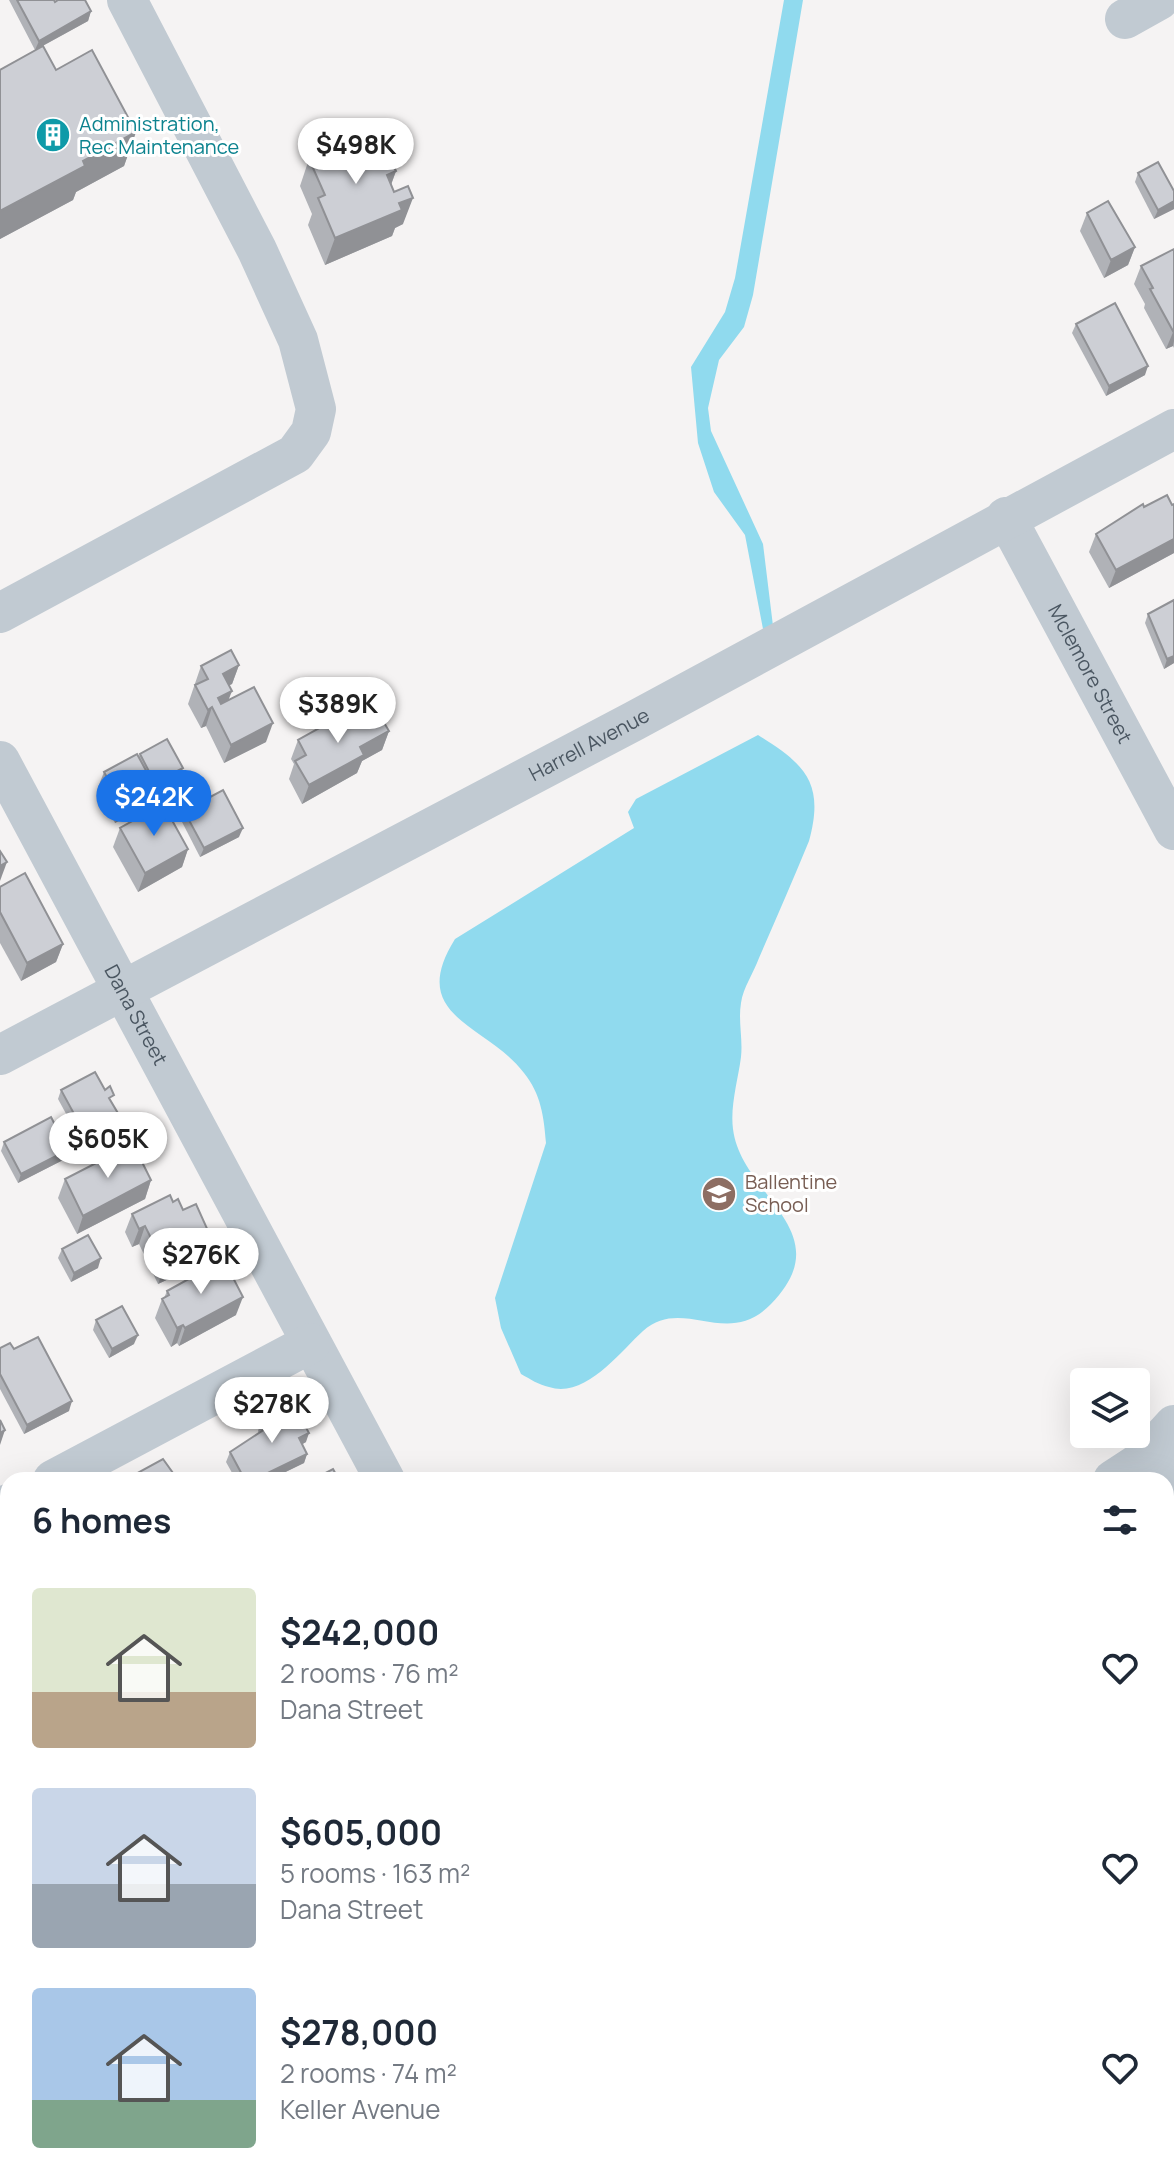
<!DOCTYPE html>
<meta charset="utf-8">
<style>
:root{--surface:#fff;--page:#f2f2f3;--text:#1f2937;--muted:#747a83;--accent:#1a73e8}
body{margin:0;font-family:Manrope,sans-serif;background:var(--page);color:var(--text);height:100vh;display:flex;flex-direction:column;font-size:30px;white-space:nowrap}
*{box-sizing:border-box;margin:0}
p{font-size:26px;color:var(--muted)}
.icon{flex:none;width:44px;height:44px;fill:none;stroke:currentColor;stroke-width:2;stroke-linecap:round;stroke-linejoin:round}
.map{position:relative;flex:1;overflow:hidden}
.sheet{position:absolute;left:0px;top:1472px;width:1174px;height:712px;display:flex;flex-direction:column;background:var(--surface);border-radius:24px 24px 0 0;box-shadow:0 8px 32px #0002}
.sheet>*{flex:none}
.fabs{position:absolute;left:1070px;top:1368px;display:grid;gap:16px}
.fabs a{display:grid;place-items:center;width:80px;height:80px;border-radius:8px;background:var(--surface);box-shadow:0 8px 32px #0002;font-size:40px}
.price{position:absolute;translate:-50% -68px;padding:0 18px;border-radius:28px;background:#fff;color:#222;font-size:26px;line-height:52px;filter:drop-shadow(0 2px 4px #0008)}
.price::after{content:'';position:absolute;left:50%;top:48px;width:24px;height:18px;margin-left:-12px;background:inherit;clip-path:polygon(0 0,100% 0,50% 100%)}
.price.current{background:var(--accent);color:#fff}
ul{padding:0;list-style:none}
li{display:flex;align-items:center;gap:24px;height:200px;padding:0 32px}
li span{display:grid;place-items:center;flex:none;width:224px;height:160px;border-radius:8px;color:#555}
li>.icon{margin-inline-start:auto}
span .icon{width:96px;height:96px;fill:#fffc;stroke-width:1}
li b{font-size:34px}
h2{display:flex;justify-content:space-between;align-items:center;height:96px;padding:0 32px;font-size:34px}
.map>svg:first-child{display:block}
.water{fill:#90daee}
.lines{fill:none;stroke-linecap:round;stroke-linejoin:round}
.minor{stroke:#c1cad2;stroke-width:40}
.major{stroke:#b3c2d1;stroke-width:44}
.wall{fill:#b0b2b7}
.shaded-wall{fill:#909195}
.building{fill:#cdcfd5;stroke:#909195;stroke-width:2}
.labels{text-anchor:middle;stroke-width:6;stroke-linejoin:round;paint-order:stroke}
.culture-label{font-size:20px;fill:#0d838f;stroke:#fff;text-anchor:start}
.street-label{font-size:20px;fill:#4a5661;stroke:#fff}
.education-label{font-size:20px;fill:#785e54;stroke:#fff;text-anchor:start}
</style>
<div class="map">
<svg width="1174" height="2184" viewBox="0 0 1174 2184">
<rect width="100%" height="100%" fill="#f5f3f3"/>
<g class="water">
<path d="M784,0H803L753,295L744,327L719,360L708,408L711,431L763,544L773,626L763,629L745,535L714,492L698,443L691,367L725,312L735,278Z"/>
<path d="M758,735C805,764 825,783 809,841C793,880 776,919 759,958C754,972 743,988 741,1003C738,1021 743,1039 741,1057C738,1080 730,1106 733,1129C741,1196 842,1231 771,1304C727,1350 683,1295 643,1331C620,1352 585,1399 549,1387C539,1385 530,1379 521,1374L501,1328L495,1298L546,1143C544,1117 541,1094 524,1073C486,1023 406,1018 455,939L634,828L628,812L636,799Z"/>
</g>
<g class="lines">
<g class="minor">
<path d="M1125,19L1159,0"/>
<path id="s1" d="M1006,517L1174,830"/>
<path d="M0,613L295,454L311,432L316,409L298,340L257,250L127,0"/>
<path id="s2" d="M0,761L385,1480"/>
<path id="s3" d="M0,1055L634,721L1174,429"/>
<path d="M1154,1448L1174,1484"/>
<path d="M53,1480L311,1343"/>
<path d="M1113,1480L1139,1463L1174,1425"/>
<path d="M0,1508L8,1504"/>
<path d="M0,1961L8,1956"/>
</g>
<g class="major">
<path d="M1166,1802L1174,1798"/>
<path d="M456,2184L470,2176"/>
</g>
</g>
<g class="wall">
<path d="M9,0H54L55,2L91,11L88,21L39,48L56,70L136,132L124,166L76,192L73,200L0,239V70L35,50Z"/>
<path d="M309,159L381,161L396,171L391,185L403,224L395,228L392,236L325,265L308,225L312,214L300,186Z"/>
<path d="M1138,173L1174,191V209L1154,219L1135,182Z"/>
<path d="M1087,213L1135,247L1128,265L1104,278L1080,231Z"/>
<path d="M1174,249V348L1173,346L1166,349L1144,308L1145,304L1134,284L1141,266Z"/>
<path d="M1076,324L1145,375L1106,396L1072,333Z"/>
<path d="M1174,504V553L1109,588L1089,552L1096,534L1144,507Z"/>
<path d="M1174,600V663L1164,669L1145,623L1148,614Z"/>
<path d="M239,665L232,684L229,685L228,700L266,742L224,763L206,726L201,728L188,704L201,666Z"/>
<path d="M348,725L389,731L382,750L362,761L357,773L302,804L289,779L294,764L291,759L298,740Z"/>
<path d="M140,754L179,777L154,791L148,805L115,823L97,790L104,772L139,756Z"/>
<path d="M184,811L239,837L200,857L181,820Z"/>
<path d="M120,828L188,849L182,867L138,892L113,847Z"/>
<path d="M0,887L63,944L56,962L21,981L0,943Z"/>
<path d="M61,1090L112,1102L116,1124L82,1143L58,1099Z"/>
<path d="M4,1142L68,1150L65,1159L18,1183L1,1151Z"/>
<path d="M65,1179L151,1180L145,1199L77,1234L58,1198Z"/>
<path d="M173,1202L203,1252L196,1266L158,1284L139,1244L132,1247L125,1232L132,1214Z"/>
<path d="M62,1249L98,1268L71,1282L58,1258Z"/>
<path d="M219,1273L236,1315L179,1346L177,1343L171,1347L155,1318L162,1299L164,1298L167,1291Z"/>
<path d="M96,1320L134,1344L109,1358L93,1330Z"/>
<path d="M0,1348L14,1349L69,1411L24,1434L0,1389Z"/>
<path d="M261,1422L306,1442L302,1444L307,1454L304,1463L269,1480H236L226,1462L230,1452L259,1434L258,1431Z"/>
<path d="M8,1548V1621L0,1625V1553Z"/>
<path d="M8,1641V1664L2,1652L5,1643Z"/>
<path d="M8,1814V1872L0,1857V1818Z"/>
<path d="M1174,1864V1909L1167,1897L1169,1892L1166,1886Z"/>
<path d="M28,2176H194L193,2179L184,2184H30L27,2178Z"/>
<path d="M647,2176H721L725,2184H644Z"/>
<path d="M819,2176H844L829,2184H823Z"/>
<path d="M981,2176H1001L987,2184H985Z"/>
<path d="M1029,2176H1092L1096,2184H1033Z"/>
<path d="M1111,2176H1166L1174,2184H1115Z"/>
</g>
<g class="shaded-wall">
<path d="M91,11L88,21L35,50L39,41Z"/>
<path d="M136,132L124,166L76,192L73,200L0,239V211L83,161Z"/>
<path d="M396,171L386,198L387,175Z"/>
<path d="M413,198L403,224L395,228L392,236L325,265L335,238L399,203Z"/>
<path d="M1174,201V209L1154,219L1158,210Z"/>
<path d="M1135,247L1128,265L1104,278L1111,260Z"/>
<path d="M1174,330V341L1173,346L1166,349Z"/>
<path d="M1148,366L1145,375L1106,396L1109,386Z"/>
<path d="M1174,539V553L1109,588L1116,570Z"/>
<path d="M1174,656V663L1164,669L1167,659Z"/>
<path d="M239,665L232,684L216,692L223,674Z"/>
<path d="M232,691L225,709L214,710L218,698Z"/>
<path d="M212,707L206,726L201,728L208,710Z"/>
<path d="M273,723L266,742L224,763L231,745Z"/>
<path d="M389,731L382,750L362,761L357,773L302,804L309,785L360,747Z"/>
<path d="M183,768L179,777L154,791L148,805L115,823L122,805L153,788L155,783Z"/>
<path d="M243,828L239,837L200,857L204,848Z"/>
<path d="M188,849L182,867L138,892L145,873Z"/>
<path d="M7,862L0,881V866Z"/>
<path d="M63,944L56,962L21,981L27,963Z"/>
<path d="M119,1115L116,1124L82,1143L85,1134Z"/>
<path d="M68,1150L65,1159L18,1183L21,1174Z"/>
<path d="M151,1180L145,1199L77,1234L83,1216Z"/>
<path d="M145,1226L139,1244L132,1247L139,1229Z"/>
<path d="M209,1233L196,1266L158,1284L165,1266L199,1239Z"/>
<path d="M101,1258L98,1268L71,1282L74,1273Z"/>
<path d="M243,1297L236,1315L179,1346L185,1328Z"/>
<path d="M183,1325L177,1343L171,1347L177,1328Z"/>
<path d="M138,1335L134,1344L109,1358L112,1349Z"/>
<path d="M72,1401L69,1411L24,1434L27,1425Z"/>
<path d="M5,1430L0,1445V1433Z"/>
<path d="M309,1433L306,1442L296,1448L299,1438Z"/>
<path d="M307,1454L304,1463L269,1480H253Z"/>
<path d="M8,1594V1621L0,1625V1615Z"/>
<path d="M1174,2029V2036L1166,2040V2033Z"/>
<path d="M8,2068V2083L5,2092L0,2095V2080Z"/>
<path d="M105,2176H124L121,2184H91Z"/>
<path d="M148,2176H194L193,2179L184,2184H137L138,2182Z"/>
<path d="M828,2176H844L829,2184H825Z"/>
<path d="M906,2176H915L904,2182Z"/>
<path d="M989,2176H1001L986,2184Z"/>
</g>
<g class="building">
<path d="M17,0H54L55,2L58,0H85L91,11L39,41Z"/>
<path d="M43,46L56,70L92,50L136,132L83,161L85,166L0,211V70Z"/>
<path d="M369,134L381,161L390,158L396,171L387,175L394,192L408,186L413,198L399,203L402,210L335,238L318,198L325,195L309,159Z"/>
<path d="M1158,162L1174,191V201L1158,210L1138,173Z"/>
<path d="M1108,201L1135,247L1111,260L1087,213Z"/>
<path d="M1174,249V330L1173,331L1150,289L1153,288L1141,266Z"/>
<path d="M1115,303L1148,366L1109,386L1076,324Z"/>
<path d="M1167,495L1172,505L1174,504V539L1116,570L1096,534L1143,504L1144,507Z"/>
<path d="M1174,600V656L1167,659L1148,614Z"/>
<path d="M231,650L239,665L223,674L232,691L218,698L221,704L254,687L273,723L231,745L212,707L208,710L195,685L208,679L201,666Z"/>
<path d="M376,709L389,731L360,747L364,755L309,785L295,761L306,755L298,740L343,715L348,725Z"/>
<path d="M167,739L183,768L155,783L140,754Z"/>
<path d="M137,754L155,787L122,805L104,772Z"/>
<path d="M223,790L243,828L204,848L184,811Z"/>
<path d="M163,804L188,849L145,873L120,828Z"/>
<path d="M0,851L7,862L0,866Z"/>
<path d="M25,873L63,944L27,963L0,912V887Z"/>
<path d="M95,1072L105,1090L110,1086L114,1095L109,1098L119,1115L85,1134L61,1090Z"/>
<path d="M51,1117L68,1150L21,1174L4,1142Z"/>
<path d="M133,1144L151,1180L83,1216L65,1179Z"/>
<path d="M170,1195L173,1202L178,1199L183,1210L196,1204L209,1233L199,1239L203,1248L165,1266L145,1226L139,1229L132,1214Z"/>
<path d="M88,1235L101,1258L74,1273L62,1249Z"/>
<path d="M214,1265L219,1273L228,1268L243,1297L185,1328L183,1325L177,1328L162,1299L169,1295L167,1291Z"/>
<path d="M122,1306L138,1335L112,1349L96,1320Z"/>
<path d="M38,1337L72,1401L27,1425L0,1374V1348L10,1343L14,1349Z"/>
<path d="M293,1404L309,1433L299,1438L307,1454L253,1480H245L230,1452L265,1429L261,1422Z"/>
<path d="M0,1420L5,1430L0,1433Z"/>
<path d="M163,1459L178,1480H132L130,1477Z"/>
<path d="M333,1469L339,1480H312Z"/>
<path d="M8,1548V1594L0,1579V1553Z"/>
<path d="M8,1814V1857L0,1842V1818Z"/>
<path d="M1174,1996V2029L1166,2033V2001Z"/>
<path d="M8,2021V2076L0,2080V2023L1,2025Z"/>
<path d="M1170,2114L1174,2122V2184H1132L1127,2176H1166V2116Z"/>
<path d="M8,2174V2176H14L19,2184H0V2178Z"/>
<path d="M56,2176H105L91,2184H61Z"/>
<path d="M135,2176H148L138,2182Z"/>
<path d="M655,2176H721L725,2184H659Z"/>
<path d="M1045,2176H1092L1096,2184H1035L1046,2178Z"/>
</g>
<defs>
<g id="building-disc" transform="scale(1.8)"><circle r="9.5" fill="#0f9aa8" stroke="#fff"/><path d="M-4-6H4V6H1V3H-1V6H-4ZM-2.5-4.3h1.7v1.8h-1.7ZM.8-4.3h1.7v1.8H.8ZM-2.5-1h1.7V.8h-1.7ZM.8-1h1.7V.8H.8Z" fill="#fff"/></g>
<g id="school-disc" transform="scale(1.8)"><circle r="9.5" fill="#8d6e63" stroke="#fff"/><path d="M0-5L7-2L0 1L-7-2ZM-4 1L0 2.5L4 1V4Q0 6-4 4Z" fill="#fff"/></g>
</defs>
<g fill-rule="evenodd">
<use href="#building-disc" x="53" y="135"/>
<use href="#school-disc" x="719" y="1194"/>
</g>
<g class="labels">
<g class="culture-label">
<text x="79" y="131">Administration,<tspan x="79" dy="23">Rec Maintenance</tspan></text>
</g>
<g class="street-label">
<text dy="7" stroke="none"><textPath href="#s1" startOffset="178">Mclemore Street</textPath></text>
<text dy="7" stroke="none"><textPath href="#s3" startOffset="666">Harrell Avenue</textPath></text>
<text dy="7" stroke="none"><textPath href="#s2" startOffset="288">Dana Street</textPath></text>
</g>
<g class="education-label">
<text x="745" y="1189">Ballentine<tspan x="745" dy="23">School</tspan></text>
</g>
</g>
</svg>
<div class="fabs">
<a><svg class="icon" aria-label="layers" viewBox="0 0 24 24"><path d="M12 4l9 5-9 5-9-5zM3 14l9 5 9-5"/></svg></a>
</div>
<b class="price" style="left:356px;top:186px">$498K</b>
<b class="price" style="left:338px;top:745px">$389K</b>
<b class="price current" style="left:154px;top:838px">$242K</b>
<b class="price" style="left:108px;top:1180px">$605K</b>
<b class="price" style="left:201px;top:1296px">$276K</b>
<b class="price" style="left:272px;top:1445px">$278K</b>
<section class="sheet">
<h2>6 homes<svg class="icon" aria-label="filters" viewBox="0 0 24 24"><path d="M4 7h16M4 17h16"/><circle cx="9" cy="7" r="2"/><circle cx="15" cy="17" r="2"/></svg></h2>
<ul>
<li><span style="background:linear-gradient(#dfe7d0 65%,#b9a48a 0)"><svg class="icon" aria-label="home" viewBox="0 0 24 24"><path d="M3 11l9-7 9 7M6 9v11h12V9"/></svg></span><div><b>$242,000</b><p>2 rooms · 76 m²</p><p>Dana Street</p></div><svg class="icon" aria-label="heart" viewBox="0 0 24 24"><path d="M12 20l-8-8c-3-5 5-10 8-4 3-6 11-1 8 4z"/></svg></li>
<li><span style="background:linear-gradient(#c9d6e8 60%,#9aa5b1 0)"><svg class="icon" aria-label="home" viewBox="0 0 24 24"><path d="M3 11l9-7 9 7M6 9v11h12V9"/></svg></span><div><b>$605,000</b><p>5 rooms · 163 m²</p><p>Dana Street</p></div><svg class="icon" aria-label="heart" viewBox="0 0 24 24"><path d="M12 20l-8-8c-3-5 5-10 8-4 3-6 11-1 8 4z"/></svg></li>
<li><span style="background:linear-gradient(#a9c7e8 70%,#7fa58c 0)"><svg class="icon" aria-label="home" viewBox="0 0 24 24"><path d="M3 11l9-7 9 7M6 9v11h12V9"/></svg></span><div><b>$278,000</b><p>2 rooms · 74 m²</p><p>Keller Avenue</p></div><svg class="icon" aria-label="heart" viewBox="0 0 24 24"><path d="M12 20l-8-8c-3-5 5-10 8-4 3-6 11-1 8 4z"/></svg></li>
</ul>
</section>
</div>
